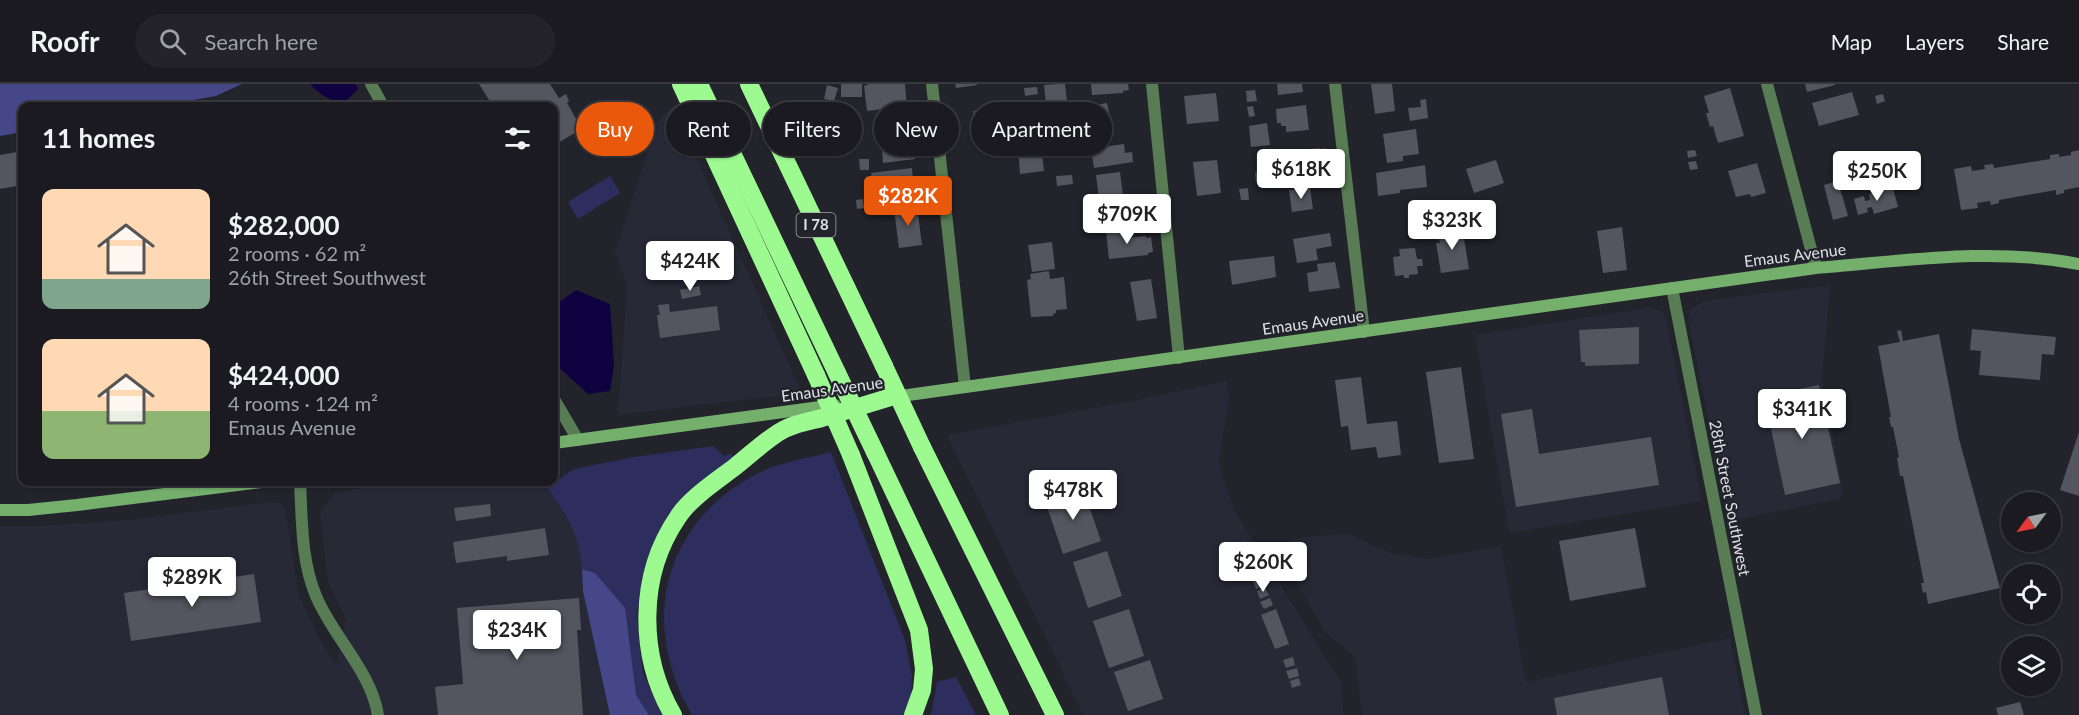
<!DOCTYPE html>
<meta charset="utf-8">
<style>
:root{--surface:#1a1a20;--page:#232329;--text:#f1f3f6;--muted:#9fa1a5;--line:#38383e;--accent:#ea580c}
body{margin:0;font-family:Lato,sans-serif;background:var(--page);color:var(--text);height:100vh;display:flex;flex-direction:column;font-size:22px;white-space:nowrap}
*{box-sizing:border-box;margin:0}
p{font-size:20px;color:var(--muted)}
.icon{flex:none;width:33px;height:33px;fill:none;stroke:currentColor;stroke-width:2;stroke-linecap:round;stroke-linejoin:round}
.map{position:relative;flex:1;overflow:hidden}
.panel{position:absolute;left:18px;top:18px;width:540px;height:384px;display:flex;flex-direction:column;background:var(--surface);border-radius:12px;box-shadow:0 2px 4px #0004,0 0 0 2px var(--line)}
.panel>*{flex:none}
.hud{position:absolute;left:576px;top:18px;width:570px;height:54px;display:flex;gap:12px}
.needle{width:39px;rotate:237deg}
.fabs{position:absolute;left:2001px;top:408px;display:grid;gap:12px}
.fabs a{display:grid;place-items:center;width:60px;height:60px;border-radius:50%;background:var(--surface);box-shadow:0 2px 4px #0004,0 0 0 2px var(--line);font-size:30px}
.price{position:absolute;translate:-50% -51px;padding:0 14px;border-radius:6px;background:#fff;color:#222;font-size:20px;line-height:39px;filter:drop-shadow(0 2px 3px #0008)}
.price::after{content:'';position:absolute;left:50%;top:36px;width:18px;height:14px;margin-left:-9px;background:inherit;clip-path:polygon(0 0,100% 0,50% 100%)}
.price.on{background:var(--accent);color:#fff}
ul{padding:0;list-style:none}
li{display:flex;align-items:center;gap:18px;height:150px;padding:0 24px}
li span{display:grid;place-items:center;flex:none;width:168px;height:120px;border-radius:12px;color:#555}
li>.icon{margin-inline-start:auto}
span .icon{width:72px;height:72px;fill:#fffc;stroke-width:1}
li b{font-size:26px}
h2{display:flex;justify-content:space-between;align-items:center;height:72px;padding:0 24px;font-size:26px}
.tag{padding:0 21px;border-radius:27px;background:var(--surface);box-shadow:0 2px 4px #0004,0 0 0 2px var(--line);font-size:21px;line-height:54px}
.tag.on{background:var(--accent);color:#fff}
header{display:flex;align-items:center;gap:36px;box-sizing:border-box;height:84px;padding:0 30px;background:var(--surface);border-bottom:2px solid var(--line)}
header strong{font-size:28px}
nav{display:flex;gap:33px;margin-inline-start:auto;font-size:21px}
.search{width:420px;height:54px;background:var(--page);display:flex;align-items:center;gap:15px;box-sizing:border-box;padding:0 21px;border-radius:33px;color:var(--muted);font-size:22px}
.map>svg:first-child{display:block}
.built{fill:#272937}
.green{fill:#2e2e5e}
.forest{fill:#464789}
.water{fill:#100240}
.building{fill:#54565f}
.lines{fill:none;stroke-linecap:round;stroke-linejoin:round}
.minor{stroke:#587c53;stroke-width:12}
.secondary{stroke:#74af6c;stroke-width:12}
.motorway{stroke:#9cfa91;stroke-width:18}
.motorway-bridge{stroke:#9cfa91;stroke-width:18}
.labels{text-anchor:middle;stroke-width:4.5;stroke-linejoin:round;paint-order:stroke}
.shield{fill:#22232b;stroke:#a6a7ad;stroke-width:1.5}
.shield-label{font-size:15px;font-weight:bold;fill:#dfe0e5}
.street-label{font-size:16px;fill:#dfe0e5;stroke:#22232b}
</style>
<header>
<strong>Roofr</strong>
<div class="search"><svg class="icon" aria-label="search" viewBox="0 0 24 24"><circle cx="10" cy="10" r="6"/><path d="M15 15l6 6"/></svg>Search here</div>
<nav><a>Map</a><a>Layers</a><a>Share</a></nav>
</header>
<div class="map">
<svg width="2079" height="631" viewBox="0 0 2079 631">
<rect width="100%" height="100%" fill="#22232b"/>
<g class="built">
<path d="M673,22L802,309L618,331L627,202L615,168L647,70L643,52Z"/>
<path d="M1830,201L1822,296L1843,408L1839,415L1729,437L1688,236L1690,226L1704,217Z"/>
<path d="M1648,224L1656,225L1662,228L1666,235L1702,417L1509,449L1475,251Z"/>
<path d="M1227,297L1229,316L1219,378L1234,426L1341,598L1344,631H1083L947,351L1127,318Z"/>
<path d="M411,398H536L544,399L573,443L581,471L583,507L610,631H0V442H37L130,436L270,418L280,419L285,424L299,511L320,556L336,580L346,536L328,498L320,428L334,410L352,405Z"/>
<path d="M1348,450L1391,469L1428,475L1501,462L1526,598L1730,554L1745,631H1362L1355,573L1324,547L1294,493L1281,460L1302,453Z"/>
</g>
<g class="green">
<path d="M610,92L620,109L578,135L568,118Z"/>
<path d="M713,362L724,372L731,369L735,375L721,383L645,493L637,528L639,556L643,589L662,631H649L636,611L630,576L595,489L582,485C579,446 565,430 544,399L554,398L574,385L634,373Z"/>
<path d="M831,368L905,556L912,592L911,612L905,631H692C639,541 662,440 756,390C779,378 806,375 831,368Z"/>
<path d="M956,593L976,631H931L937,598Z"/>
</g>
<g class="forest">
<path d="M0,0H242L216,12L160,22H22V48L0,52Z"/>
<path d="M582,485L595,489L625,524L636,611L649,631H610L583,507Z"/>
</g>
<g class="water">
<path d="M310,0H355L358,5L343,20C331,16 319,11 310,0Z"/>
<path d="M576,206L610,220L614,281L610,307L588,310L554,279V222Z"/>
</g>
<g class="building">
<path d="M479,0H550L559,14L566,10L569,17L567,19L582,45L554,61V22H493Z"/>
<rect x="841" y="0" width="21" height="13"/>
<path d="M869,0H905L907,22L867,27L864,2Z"/>
<path d="M955,0H977V1L956,4Z"/>
<path d="M1058,0H1065L1067,18L1046,20L1044,1Z"/>
<path d="M1091,0H1128L1129,6L1123,7V9L1092,11Z"/>
<path d="M1277,0H1302L1303,8L1278,11Z"/>
<path d="M1371,0H1392L1395,27L1375,30Z"/>
<path d="M1805,0H1835V1L1807,8Z"/>
<path d="M827,1L838,4L834,17L824,15Z"/>
<path d="M1037,3L1038,10L1025,12L1024,4Z"/>
<path d="M1730,4L1744,52L1718,59L1713,42L1710,43L1706,29H1709L1704,12Z"/>
<path d="M1255,6L1257,17L1247,18L1246,7Z"/>
<path d="M1852,8L1859,31L1819,42L1812,19Z"/>
<path d="M1216,9L1219,37L1187,40L1184,12Z"/>
<path d="M1883,10L1885,17L1877,20L1875,12Z"/>
<path d="M1426,15L1428,34L1410,37L1408,24L1421,23L1420,16Z"/>
<path d="M1107,19L1114,51L1094,54L1093,44L1087,45L1084,23Z"/>
<path d="M1306,21L1309,46L1286,48V42H1281V39H1277L1276,25Z"/>
<path d="M813,22L814,30L803,32L802,23Z"/>
<path d="M1253,22L1255,32L1249,33L1247,23Z"/>
<path d="M999,24L1002,51L1013,50L1014,62L1003,63V60L977,63L973,27Z"/>
<path d="M814,36L815,45L804,46L803,37Z"/>
<path d="M1267,39L1270,61L1251,63L1249,42Z"/>
<path d="M1416,45L1419,70L1403,72V77L1387,79L1383,50Z"/>
<path d="M901,59H909L910,62H913L915,75L883,79L882,65L902,63Z"/>
<path d="M1124,60L1125,69L1132,68L1133,78L1094,84L1091,65Z"/>
<path d="M1041,61L1044,87L1020,90L1018,64Z"/>
<path d="M1320,64V65L1326,64L1328,78L1321,79L1322,81L1291,85V81L1275,83L1274,71L1289,70V67Z"/>
<path d="M1695,66L1697,72L1688,74L1687,67Z"/>
<path d="M2079,66V103L2064,106V109L2056,111V106L1999,116V119L1991,121L1990,117L1977,119L1978,124L1961,126L1954,85L1971,82L1972,87L1985,85L1984,81L1993,80L1994,84L2050,75V71L2059,70V73L2071,71V68Z"/>
<path d="M22,67V101L0,105V71Z"/>
<path d="M859,75H869V86H860Z"/>
<path d="M1217,76L1221,109L1197,112L1193,78Z"/>
<path d="M1496,76L1504,99L1474,109L1466,85Z"/>
<path d="M1696,77L1698,85L1690,86L1688,78Z"/>
<path d="M1757,79L1766,109L1751,113L1750,110L1736,113L1728,87Z"/>
<path d="M1425,81L1427,103L1400,106V109L1378,112L1376,89Z"/>
<path d="M912,84L914,108L874,113L871,89Z"/>
<path d="M1267,87L1269,96L1256,98L1255,89Z"/>
<path d="M1120,88L1124,120L1100,123L1096,91Z"/>
<path d="M1072,91L1073,100L1057,102L1056,92Z"/>
<path d="M1838,97L1848,132L1833,136L1824,101Z"/>
<path d="M1248,104L1249,116H1241L1239,105Z"/>
<path d="M1310,104L1313,125L1292,128L1289,106Z"/>
<path d="M1893,104L1898,123L1874,130L1872,123L1867,124L1868,128L1858,131L1854,115L1864,112L1865,117L1870,116L1869,110Z"/>
<path d="M863,115L864,124L857,125L856,116Z"/>
<path d="M917,122L922,161L899,164L894,125Z"/>
<path d="M1462,142L1469,185L1441,189L1436,159H1440L1438,151L1446,149L1445,145Z"/>
<path d="M1622,143L1627,186L1603,189L1597,147Z"/>
<path d="M1127,144L1128,154L1146,152V154L1151,153L1153,168L1148,169V171L1109,175L1106,147Z"/>
<path d="M1330,149L1332,162L1316,165L1318,176L1297,179L1293,155Z"/>
<path d="M1052,158L1055,185L1032,188L1028,161Z"/>
<path d="M1415,164L1417,175H1422L1423,182H1417L1418,190L1409,191V194H1404V191L1395,192L1393,173L1400,172L1399,165Z"/>
<path d="M1274,172L1276,193L1232,201L1229,177Z"/>
<path d="M1335,178L1340,204L1309,208L1307,189L1318,187L1317,180Z"/>
<path d="M1049,187L1050,195L1064,193L1067,225L1056,226V229L1053,230V232L1031,233L1027,196L1031,195L1030,190Z"/>
<path d="M1151,195L1157,234L1137,237L1130,198Z"/>
<path d="M699,202L701,211L682,215L680,206Z"/>
<path d="M669,220L670,228L717,222L720,246L660,254L657,231H660L658,221Z"/>
<path d="M1639,243V280L1585,282V278H1581L1579,246Z"/>
<path d="M1972,245L2056,253L2054,271L2042,270L2040,296L1979,291L1981,267L1970,266Z"/>
<path d="M1901,246L1903,257L1939,250L1959,355L2000,504L1928,520L1926,508L1923,509L1921,499H1924L1903,392H1900L1897,374L1899,373L1893,343H1891L1889,333H1891L1878,262L1900,258L1897,247Z"/>
<path d="M1461,283L1474,375L1439,379L1426,288Z"/>
<path d="M1361,293L1367,340L1397,337L1401,371L1378,374L1376,363L1351,366L1348,342L1341,343L1335,296Z"/>
<path d="M1819,301L1840,399L1785,411L1764,312Z"/>
<path d="M1532,325L1539,370L1651,353L1659,401L1516,423L1501,330Z"/>
<path d="M22,343V378H19L16,344Z"/>
<path d="M2079,348V412L2060,406Z"/>
<path d="M1083,404L1101,457L1063,470L1045,417Z"/>
<path d="M490,420L491,432L456,437L454,424Z"/>
<path d="M545,444L549,471L507,477V472L456,479L453,458Z"/>
<path d="M1635,444L1646,503L1570,517L1559,457Z"/>
<path d="M1245,457L1256,488L1235,495L1225,464Z"/>
<path d="M1107,467L1122,512L1088,524L1073,478Z"/>
<path d="M254,490L261,538L131,557L124,509Z"/>
<path d="M1262,493L1265,501L1256,505L1253,497Z"/>
<path d="M1265,504L1269,511L1260,515L1257,507Z"/>
<path d="M579,514L581,546H577L583,631H438L435,603L463,600L457,524Z"/>
<path d="M1270,514L1273,521L1264,525L1260,518Z"/>
<path d="M1129,525L1144,572L1109,584L1093,537Z"/>
<path d="M1276,525L1289,560L1275,565L1261,531Z"/>
<path d="M1293,573L1295,581L1286,584L1283,576Z"/>
<path d="M1150,576L1163,615L1128,627L1114,588Z"/>
<path d="M1297,584L1299,592L1289,595L1286,587Z"/>
<path d="M1662,593L1669,631H1557L1554,614Z"/>
<path d="M1299,594L1301,601L1292,604L1290,597Z"/>
<path d="M2020,618L2024,631H1998L1996,624Z"/>
</g>
<g class="lines">
<g class="minor">
<path d="M371,0L383,22"/>
<path d="M932,0L965,303"/>
<path d="M1152,0L1179,274"/>
<path d="M1335,0L1364,248"/>
<path d="M1767,0L1816,184"/>
<path d="M1672,204L1756,631"/>
<path d="M554,315L578,356"/>
<path d="M300,398C302,435 301,477 316,512C333,553 371,587 378,631"/>
</g>
<g class="secondary">
<path d="M894,313L1816,184C1905,177 1991,163 2079,180"/>
<path d="M554,359L835,321"/>
<path d="M0,426H28L77,421L261,398"/>
</g>
<g class="motorway">
<path d="M681,0L816,291"/>
<path d="M699,0L837,289"/>
<path d="M749,0L884,282"/>
<path d="M922,363L1055,631"/>
<path d="M875,368L1000,631"/>
<path d="M851,371L919,546L924,585L922,606L913,631"/>
<path d="M673,631C638,571 638,491 678,433C690,414 718,396 736,382C749,372 772,350 787,344C798,339 810,337 822,334C845,327 868,320 891,313"/>
</g>
<g class="motorway-bridge">
<path d="M884,282L922,363"/>
<path d="M837,289L875,368"/>
<path d="M816,291L851,371"/>
</g>
</g>
<g class="labels">
<rect class="shield" x="796.5" y="129" width="39" height="24" rx="4.5"/>
<g class="shield-label">
<text x="816" y="146">I 78</text>
</g>
<g class="street-label">
<text transform="translate(1795 171) rotate(-7)" y="6">Emaus Avenue</text>
<text transform="translate(1313 238) rotate(-8)" y="6">Emaus Avenue</text>
<text transform="translate(832 305) rotate(-8)" y="6">Emaus Avenue</text>
<text transform="translate(1730 414) rotate(79)" y="6">28th Street Southwest</text>
</g>
</g>
</svg>
<div class="fabs">
<a><svg class="needle" viewBox="-14 -14 28 28"><path d="M0-13l5 13h-10z" fill="#e53935"/><path d="M0 13l5-13h-10z" fill="#9fa1a5"/></svg></a>
<a><svg class="icon" aria-label="locate" viewBox="0 0 24 24"><circle cx="12" cy="12" r="6"/><path d="M12 2v4M12 18v4M2 12h4M18 12h4"/></svg></a>
<a><svg class="icon" aria-label="layers" viewBox="0 0 24 24"><path d="M12 4l9 5-9 5-9-5zM3 14l9 5 9-5"/></svg></a>
</div>
<b class="price" style="left:1301px;top:116px">$618K</b>
<b class="price" style="left:1877px;top:118px">$250K</b>
<b class="price on" style="left:908px;top:143px">$282K</b>
<b class="price" style="left:1127px;top:161px">$709K</b>
<b class="price" style="left:1452px;top:167px">$323K</b>
<b class="price" style="left:690px;top:208px">$424K</b>
<b class="price" style="left:1802px;top:356px">$341K</b>
<b class="price" style="left:1073px;top:437px">$478K</b>
<b class="price" style="left:1263px;top:509px">$260K</b>
<b class="price" style="left:192px;top:524px">$289K</b>
<b class="price" style="left:517px;top:577px">$234K</b>
<div class="hud">
<a class="tag on">Buy</a>
<a class="tag">Rent</a>
<a class="tag">Filters</a>
<a class="tag">New</a>
<a class="tag">Apartment</a>
</div>
<section class="panel">
<h2>11 homes<svg class="icon" aria-label="filters" viewBox="0 0 24 24"><path d="M4 7h16M4 17h16"/><circle cx="9" cy="7" r="2"/><circle cx="15" cy="17" r="2"/></svg></h2>
<ul>
<li><span style="background:linear-gradient(#ffd9b3 75%,#7fa58c 0)"><svg class="icon" aria-label="home" viewBox="0 0 24 24"><path d="M3 11l9-7 9 7M6 9v11h12V9"/></svg></span><div><b>$282,000</b><p>2 rooms · 62 m²</p><p>26th Street Southwest</p></div></li>
<li><span style="background:linear-gradient(#ffd9b3 60%,#8fb573 0)"><svg class="icon" aria-label="home" viewBox="0 0 24 24"><path d="M3 11l9-7 9 7M6 9v11h12V9"/></svg></span><div><b>$424,000</b><p>4 rooms · 124 m²</p><p>Emaus Avenue</p></div></li>
</ul>
</section>
</div>
